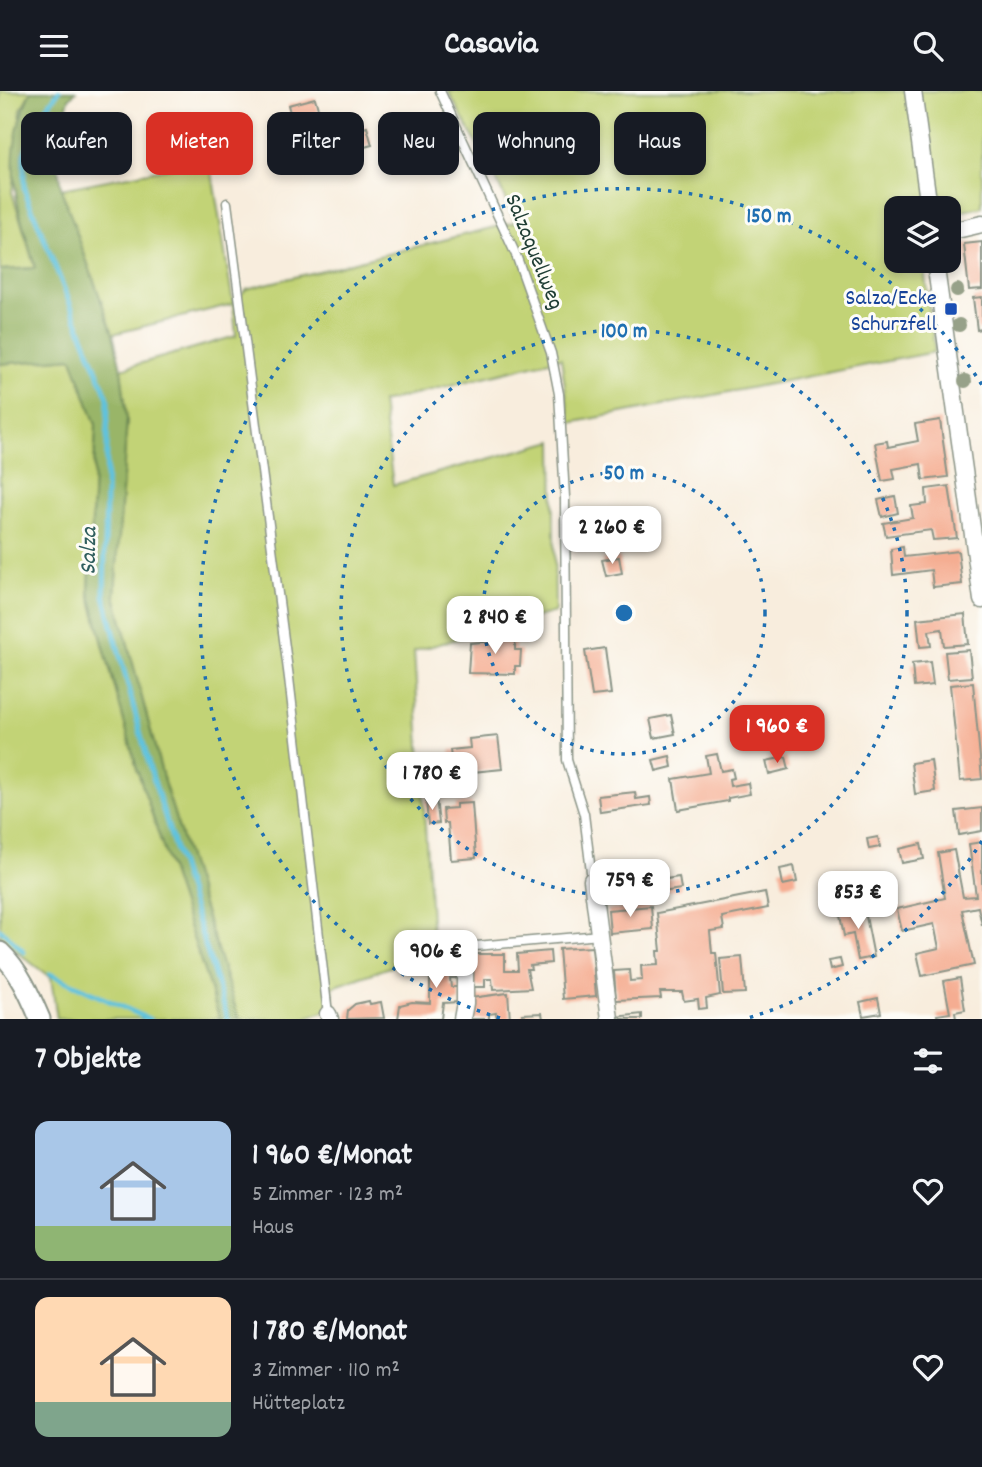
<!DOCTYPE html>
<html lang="de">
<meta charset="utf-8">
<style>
:root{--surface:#171b24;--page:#242831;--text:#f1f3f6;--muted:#9ea1a6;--line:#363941;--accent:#d93025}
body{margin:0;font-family:Dekko,sans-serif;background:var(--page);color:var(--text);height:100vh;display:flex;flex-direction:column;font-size:26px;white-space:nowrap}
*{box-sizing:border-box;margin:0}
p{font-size:23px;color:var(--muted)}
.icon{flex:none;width:38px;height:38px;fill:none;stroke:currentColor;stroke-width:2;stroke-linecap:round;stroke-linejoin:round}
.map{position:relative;height:928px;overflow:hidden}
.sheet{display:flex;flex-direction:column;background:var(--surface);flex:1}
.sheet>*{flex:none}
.hud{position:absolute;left:21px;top:21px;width:942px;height:63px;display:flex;gap:14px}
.fabs{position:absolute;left:884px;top:105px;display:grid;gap:14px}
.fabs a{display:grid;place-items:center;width:77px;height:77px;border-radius:14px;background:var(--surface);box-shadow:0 4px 10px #0003;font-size:35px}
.price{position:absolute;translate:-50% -60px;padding:0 16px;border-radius:14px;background:#fff;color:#222;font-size:23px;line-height:46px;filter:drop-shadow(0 2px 4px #0008)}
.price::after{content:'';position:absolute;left:50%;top:42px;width:21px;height:16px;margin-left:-10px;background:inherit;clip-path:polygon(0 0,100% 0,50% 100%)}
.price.current{background:var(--accent);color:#fff}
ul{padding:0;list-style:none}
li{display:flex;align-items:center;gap:21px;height:175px;padding:0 35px}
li+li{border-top:2px solid var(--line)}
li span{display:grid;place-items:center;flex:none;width:196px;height:140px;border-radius:14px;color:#555}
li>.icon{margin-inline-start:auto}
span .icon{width:84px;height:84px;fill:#fffc;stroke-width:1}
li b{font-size:30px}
h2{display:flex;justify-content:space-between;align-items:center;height:84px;padding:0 35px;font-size:30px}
.pill{padding:0 24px;border-radius:14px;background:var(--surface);box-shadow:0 4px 10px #0003;font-size:24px;line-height:63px}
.pill.current{background:var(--accent);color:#fff}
header{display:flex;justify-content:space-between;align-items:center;height:91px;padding:0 35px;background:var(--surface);font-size:32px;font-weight:700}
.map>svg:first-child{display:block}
.green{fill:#c2d376;stroke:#708855;stroke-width:2}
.forest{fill:#99b567;stroke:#5c794e;stroke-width:2}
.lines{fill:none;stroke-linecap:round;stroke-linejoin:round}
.stream{stroke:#5fc2de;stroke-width:5}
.building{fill:#f5ad92}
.service-casing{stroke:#8c9588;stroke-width:11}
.minor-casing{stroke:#8c9588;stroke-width:19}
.tertiary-casing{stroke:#8c9588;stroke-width:23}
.service{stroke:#fff;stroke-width:8}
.minor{stroke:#fff;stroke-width:16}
.tertiary{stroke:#fff;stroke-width:19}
.tree{fill:#97a189}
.ring{fill:none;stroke:#1f6fb2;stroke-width:3.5;stroke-dasharray:3.5 7}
.transit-dot{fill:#1a4fb4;stroke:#fdfcf7;stroke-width:2.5}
.labels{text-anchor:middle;stroke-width:6;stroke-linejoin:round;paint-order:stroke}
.street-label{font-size:23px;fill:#1f3d34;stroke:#fdfcf7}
.transit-label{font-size:23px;fill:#164399;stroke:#fdfcf7;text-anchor:end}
.water-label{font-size:24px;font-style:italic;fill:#2f5e5e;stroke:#fdfcf7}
.centre{fill:#1f6fb2;stroke:#fdfcf7;stroke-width:3.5}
.ring-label{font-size:21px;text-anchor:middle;font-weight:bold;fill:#1f6fb2;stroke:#fdfcf7;stroke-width:6;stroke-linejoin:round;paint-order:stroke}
</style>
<header><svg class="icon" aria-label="menu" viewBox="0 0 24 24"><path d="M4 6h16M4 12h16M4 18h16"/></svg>Casavia<svg class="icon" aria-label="search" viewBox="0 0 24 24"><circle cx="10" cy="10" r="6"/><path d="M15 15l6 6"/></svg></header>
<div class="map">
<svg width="982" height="928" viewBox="0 0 982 928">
<rect width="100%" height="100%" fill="#fdfcf7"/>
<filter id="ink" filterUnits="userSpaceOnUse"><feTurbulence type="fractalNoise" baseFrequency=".0143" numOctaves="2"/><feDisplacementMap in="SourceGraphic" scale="14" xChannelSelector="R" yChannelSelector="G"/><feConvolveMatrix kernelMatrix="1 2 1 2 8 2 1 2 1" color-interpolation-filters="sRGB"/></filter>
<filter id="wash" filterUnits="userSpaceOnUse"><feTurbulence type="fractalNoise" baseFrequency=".00686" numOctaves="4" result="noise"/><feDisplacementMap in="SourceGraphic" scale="28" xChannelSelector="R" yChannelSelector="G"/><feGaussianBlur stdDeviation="1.57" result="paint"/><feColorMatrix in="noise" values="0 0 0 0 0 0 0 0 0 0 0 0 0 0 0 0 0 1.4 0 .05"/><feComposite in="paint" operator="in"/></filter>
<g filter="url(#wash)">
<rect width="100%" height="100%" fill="#f8eddd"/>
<g class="green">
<path d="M0,0H31L21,18L12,101L35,177L0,179Z"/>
<path d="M448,0H982V116L949,123L948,117H896V170H923L935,261L570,332L561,267L382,311L393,394L553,350L555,521L414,560L433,861L333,896L334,918L301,928H239L165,694L115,504L127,328L121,278L236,245L233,213L113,243L61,98L210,69L233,212L246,198L516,131L498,92Z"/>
<path d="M72,267L96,334L89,501L137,678L220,928H57L51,887L0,848V273Z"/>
</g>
<path class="forest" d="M31,0H76L69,8L55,57L61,98L113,243L121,278L127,328L115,505L165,694L239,928H220L137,678L89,501L96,334L72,267L0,273V179L35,177C16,111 0,65 31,0Z"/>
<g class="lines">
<g class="stream">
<path d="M59,0L37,30L24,64V98L108,307L104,504L149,674L228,928"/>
<path d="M0,838L24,861"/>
<path d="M50,883L149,928"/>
</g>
</g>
<g id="blocks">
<g class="building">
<path d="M315,7L319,21L292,29L288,14Z"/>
<path d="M121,28L125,45L106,50L102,32Z"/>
<path d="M367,36L372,54L342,62L337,44Z"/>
<path d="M982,151V198L969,199L964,153Z"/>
<path d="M982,206V238L977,239L973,207Z"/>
<path d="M940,329L948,386L923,389L921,373L893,378L895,388L882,390L875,352L887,350L888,356L918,350L915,333Z"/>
<path d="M949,395L957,447L933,449L931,439L886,445L883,432L913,427L911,415L927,413L926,398Z"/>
<path d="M895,405L898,422L882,426L878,409Z"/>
<path d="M903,456L904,466L958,460L962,493L933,496L931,479L893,484L891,458Z"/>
<path d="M619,466L622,482L606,485L602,469Z"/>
<path d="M965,523L968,553L944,555L942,538L929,540L931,555L920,556L917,528Z"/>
<path d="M495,544H515V559H521L520,575H515V583L468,582L470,552L494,550Z"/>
<path d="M605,557L611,603L592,605L585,560Z"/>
<path d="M969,559L972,586L948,588L945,561Z"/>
<path d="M930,571L933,594L914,596L912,573Z"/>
<path d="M973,592L982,688L960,690L950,594Z"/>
<path d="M671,624L675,643L654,647L650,628Z"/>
<path d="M742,642L744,653L737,654L735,643Z"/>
<path d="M498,645L502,678L453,683L450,659L470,657L469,648Z"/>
<path d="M717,663L721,680L732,678L734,687L729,688L730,695L748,692L750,703L728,707V710L678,719L673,688L709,682L706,665Z"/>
<path d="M670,665L672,676L656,680L653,669Z"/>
<path d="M786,666L789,678L769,683L766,670Z"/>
<path d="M931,669L935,700L915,703L911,672Z"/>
<path d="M635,701L636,708L650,706L651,714L600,721L598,705Z"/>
<path d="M436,708L439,732L428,733L426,709Z"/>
<path d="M472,712L476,767L451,769L448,732H444L443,718L456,717V713Z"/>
<path d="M982,717V740L959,744L956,720Z"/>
<path d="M878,746L880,756L869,758L867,748Z"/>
<path d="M982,751V834L978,816L962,819L974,874L922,885L917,862L939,857L934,833L902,840L897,818L945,807L938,762L954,759L963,806L976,805L969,753Z"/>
<path d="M921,753L924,768L902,772L899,758Z"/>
<path d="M794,775L797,791L783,794L780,778Z"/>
<path d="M659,783L660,789L679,786L681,798L662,801L660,789L644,792L643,785Z"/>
<path d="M765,801L768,817L722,826L724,838L710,840L712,862H716L720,904L706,907L707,917L699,918L698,908L684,910L682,901H660L661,907L616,909L614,880L629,879L630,890L642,889L641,875L658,874L657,860H661L657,822Z"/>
<path d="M651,815L653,838L610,842L608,819Z"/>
<path d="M864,815L874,866L858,869L853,843L844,845L839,819Z"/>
<path d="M592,856L596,905L563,908L559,858Z"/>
<path d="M550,860L551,872L530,874L531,878H527L531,897L493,899L492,888H485V896H470V863H505V879H518L517,863Z"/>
<path d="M430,864H458V887H450L451,896H459V911L443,912L441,928H398L400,914L412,911L430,912Z"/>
<path d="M742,866L745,902L723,903L720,868Z"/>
<path d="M840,868L842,876L830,879L828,870Z"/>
<path d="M960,887L965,919L955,921L956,928H938L937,924L950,922L944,890Z"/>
<path d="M508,902L510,928H497L496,922L489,923V928H470L471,907Z"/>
<path d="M878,907L881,922L863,925L860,911Z"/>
<path d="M369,910L370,913L381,911L384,927L347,928L348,919L355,913Z"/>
<path d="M542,922L543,928H523L522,923Z"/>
<path d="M642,923V928H615V926Z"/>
</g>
</g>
</g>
<g filter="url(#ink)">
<use href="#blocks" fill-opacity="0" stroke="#8c9588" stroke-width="2"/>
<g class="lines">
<g class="service-casing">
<g id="service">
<path d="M440,0L516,164L551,262L559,303L565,406L567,669L584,723L592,789"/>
<path d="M227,112L289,587L328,923"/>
<path d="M465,856L600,844"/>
</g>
</g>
<g class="minor-casing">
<g id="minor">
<path d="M913,0L929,117"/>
<path d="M948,141L982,133"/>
<path d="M935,170L982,509"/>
<path d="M592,789L610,928"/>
<path d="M328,923L330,928"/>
<path d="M462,928L465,912V856"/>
</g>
</g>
<g class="tertiary-casing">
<path id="tertiary" d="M0,861C19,879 30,904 40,928"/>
</g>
<use href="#service" class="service"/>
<use href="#minor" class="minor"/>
<use href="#tertiary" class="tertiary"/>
</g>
<g class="tree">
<circle cx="957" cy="199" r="7"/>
<circle cx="959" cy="234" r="7"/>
<circle cx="965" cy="290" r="7"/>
</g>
</g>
<g class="ring">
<circle cx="624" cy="522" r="141"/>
<circle cx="624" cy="522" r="283"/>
<path d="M982 750A424 424 0 0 1 748 927M500 927A424 424 0 1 1 982 294"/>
</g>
<rect class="transit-dot" x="944" y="211" width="14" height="14" rx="3.5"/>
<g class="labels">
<g class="street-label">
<text transform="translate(536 160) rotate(68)" y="8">Salzaquellweg</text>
</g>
<g class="transit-label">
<text x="937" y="213">Salza/Ecke<tspan x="937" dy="26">Schurzfell</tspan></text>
</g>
<g class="water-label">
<text transform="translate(87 460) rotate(-89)" y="8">Salza</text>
</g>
</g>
<circle cx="624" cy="522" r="10" class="centre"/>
<g class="ring-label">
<text x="769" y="131">150 m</text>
<text x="624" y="246">100 m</text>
<text x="624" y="388">50 m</text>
</g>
</svg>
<div class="fabs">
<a><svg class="icon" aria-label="layers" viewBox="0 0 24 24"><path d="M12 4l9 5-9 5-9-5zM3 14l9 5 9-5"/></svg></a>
</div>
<b class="price" style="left:612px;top:475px">2 260 €</b>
<b class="price" style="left:495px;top:565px">2 840 €</b>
<b class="price current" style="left:777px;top:674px">1 960 €</b>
<b class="price" style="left:432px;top:721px">1 780 €</b>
<b class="price" style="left:630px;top:828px">759 €</b>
<b class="price" style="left:858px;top:840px">853 €</b>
<b class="price" style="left:436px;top:899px">906 €</b>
<div class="hud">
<a class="pill">Kaufen</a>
<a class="pill current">Mieten</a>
<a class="pill">Filter</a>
<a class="pill">Neu</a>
<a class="pill">Wohnung</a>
<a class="pill">Haus</a>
</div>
</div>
<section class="sheet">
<h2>7 Objekte<svg class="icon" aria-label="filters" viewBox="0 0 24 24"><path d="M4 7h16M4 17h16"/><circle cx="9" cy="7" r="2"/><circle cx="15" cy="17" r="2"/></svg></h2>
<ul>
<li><span style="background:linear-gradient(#a9c7e8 75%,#8fb573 0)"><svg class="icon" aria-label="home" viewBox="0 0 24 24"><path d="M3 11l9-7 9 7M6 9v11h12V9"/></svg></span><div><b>1 960 €/Monat</b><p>5 Zimmer · 123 m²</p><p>Haus</p></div><svg class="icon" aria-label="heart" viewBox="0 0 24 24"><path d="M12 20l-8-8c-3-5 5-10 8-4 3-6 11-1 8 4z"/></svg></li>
<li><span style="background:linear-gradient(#ffd9b3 75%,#7fa58c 0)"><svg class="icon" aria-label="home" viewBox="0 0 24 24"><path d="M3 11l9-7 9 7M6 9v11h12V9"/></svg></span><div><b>1 780 €/Monat</b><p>3 Zimmer · 110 m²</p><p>Hütteplatz</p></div><svg class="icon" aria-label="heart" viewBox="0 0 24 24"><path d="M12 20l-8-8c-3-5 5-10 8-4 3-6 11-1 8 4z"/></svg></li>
</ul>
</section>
